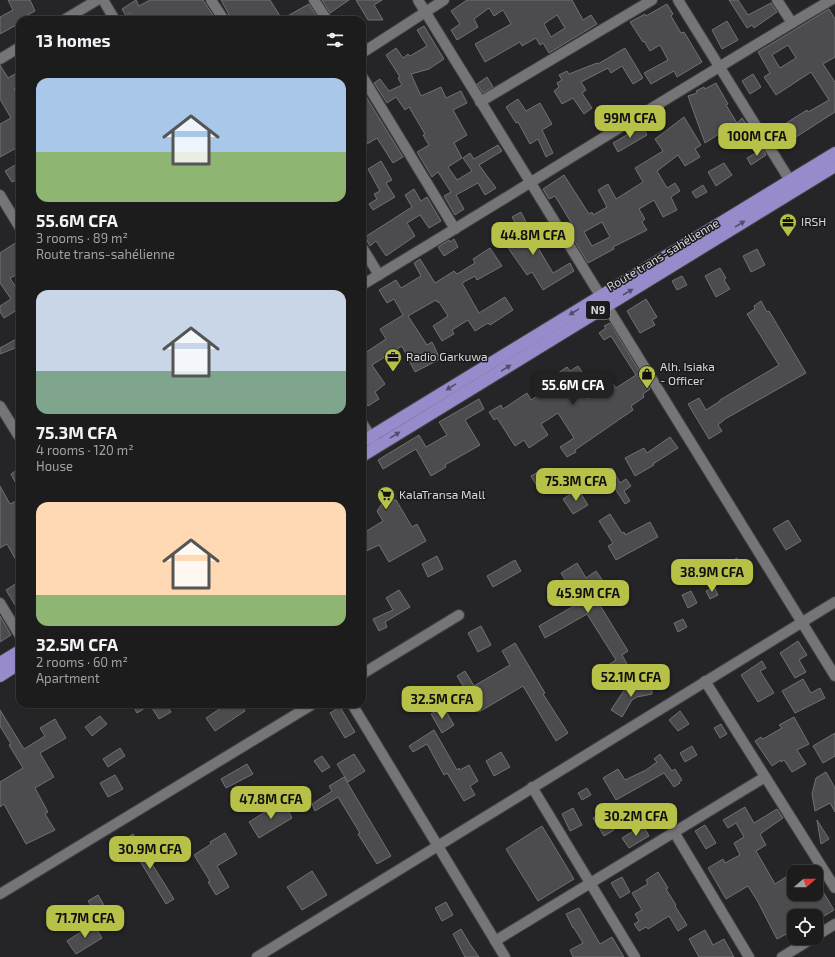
<!DOCTYPE html>
<meta charset="utf-8">
<style>
:root{--surface:#1c1c1d;--page:#29292a;--text:#f1f3f6;--muted:#a0a1a4;--line:#3a3a3b;--accent:#b8c147}
body{margin:0;font-family:"Exo 2",sans-serif;background:var(--page);color:var(--text);height:100vh;display:flex;flex-direction:column;font-size:15px;white-space:nowrap}
*{box-sizing:border-box;margin:0}
p{font-size:13px;color:var(--muted)}
.icon{flex:none;width:22px;height:22px;fill:none;stroke:currentColor;stroke-width:2;stroke-linecap:round;stroke-linejoin:round}
.map{position:relative;flex:1;overflow:hidden}
.details{position:absolute;left:16px;top:16px;width:350px;height:692px;display:flex;flex-direction:column;background:var(--surface);border-radius:12px;box-shadow:0 1px 3px #0004,0 0 0 1px var(--line)}
.details>*{flex:none}
.needle{width:26px;rotate:70deg}
.controls{position:absolute;left:787px;top:865px;display:grid;gap:8px}
.controls a{display:grid;place-items:center;width:36px;height:36px;border-radius:8px;background:var(--surface);box-shadow:0 1px 3px #0004,0 0 0 1px var(--line);font-size:20px}
.price{position:absolute;translate:-50% -34px;padding:0 9px;border-radius:8px;background:var(--accent);color:#111;font-size:13px;line-height:26px;filter:drop-shadow(0 1px 2px #0008)}
.price::after{content:'';position:absolute;left:50%;top:24px;width:12px;height:9px;margin-left:-6px;background:inherit;clip-path:polygon(0 0,100% 0,50% 100%)}
.price.selected{background:#222;color:#fff}
ul{padding:0;list-style:none}
li{display:grid;align-content:center;gap:8px;height:212px;padding:0 20px}
li span{display:grid;place-items:center;height:124px;border-radius:12px;color:#555}
li>.icon{margin-inline-start:auto}
span .icon{width:72px;height:72px;fill:#fffc;stroke-width:1}
li b{font-size:17px}
h2{display:flex;justify-content:space-between;align-items:center;height:48px;padding:0 20px;font-size:17px}
.map>svg:first-child{display:block}
.building{fill:#4c4c4f;stroke:#717073;fill-rule:evenodd}
.lines{fill:none;stroke-linecap:round;stroke-linejoin:round}
.street-casing{stroke:#424244;stroke-width:12}
.secondary-casing{stroke:#424244;stroke-width:12}
.highway-casing{stroke:#424244;stroke-width:14}
.street{stroke:#757578;stroke-width:10}
.secondary{stroke:#757578;stroke-width:10}
.highway{stroke:#988bcb;stroke-width:12}
.oneway{fill:#534d6c}
.labels{text-anchor:middle;stroke-width:3;stroke-linejoin:round;paint-order:stroke}
.shield{fill:#1b1b1e;stroke:#9e9da0;stroke-width:1}
.shield-label{font-size:11px;font-weight:bold;fill:#d6d5d7}
.poi-label{font-size:12px;fill:#d6d5d7;stroke:#1b1b1e;text-anchor:start}
.street-label{font-size:12px;fill:#d6d5d7;stroke:#1b1b1e}
</style>
<div class="map">
<svg width="835" height="957" viewBox="0 0 835 957">
<rect width="100%" height="100%" fill="#252527"/>
<g class="building">
<path d="M8,0H30L35,11L20,19V23L0,34V17L13,10Z"/>
<path d="M136,0L139,6L150,0H203L216,20H134L130,13L126,16L122,9Z"/>
<path d="M221,0H270L282,19L309,4L319,20H269L266,15L258,20H232Z"/>
<path d="M322,0H349L330,13Z"/>
<path d="M356,0H382L374,5L383,20H368Z"/>
<path d="M467,0H572L583,20L591,15L597,24L549,53L543,43L540,45L536,38L522,46L520,42L485,62L475,44L511,24L503,10L494,16L489,8L474,19L478,27L457,40L451,30L460,24L451,11ZM557,15L565,28L551,37L544,24Z"/>
<path d="M729,0H738L748,15L771,3L777,12L754,28L752,25L747,28Z"/>
<path d="M667,4L673,14L671,16L681,33L684,32L702,62L677,77L674,71L651,84L644,73L668,60L660,45L650,51L644,41L643,42L630,22L645,14L646,16Z"/>
<path d="M829,9L835,19V57L823,64L835,82V112L782,146L772,132L807,110L808,112L829,100L811,72L776,95L764,77L770,73L758,52ZM788,45L796,58L780,68L772,55Z"/>
<path d="M727,21L738,40L722,49L712,30Z"/>
<path d="M424,26L444,59L429,69L411,74L421,96L441,87L446,98L461,91L467,103L453,110L467,135L454,143L462,158L448,167L457,180L472,171L463,158L470,153L474,159L498,145L502,151L479,165L496,188L485,195L478,183L456,195L464,209L455,215L444,196L451,192L438,172L432,177L417,152L429,145L423,135L425,134L409,107L405,110L396,97L387,103L374,83L380,79L389,91L402,85L398,78L400,77L386,55L396,48L403,58L408,54L410,56L427,46L417,30Z"/>
<path d="M625,48L643,78L633,84L622,66L611,73L608,68L581,82L586,90L582,93L592,108L584,114L573,98L562,104L554,91L559,87L557,83L562,80L559,75L567,71L569,74L597,63L598,64Z"/>
<path d="M0,65L8,78L20,71V85L14,89L20,99V108L16,111L20,117V128L17,130L20,135V146L0,157V124L11,118L0,99Z"/>
<path d="M753,74L761,87L750,94L742,81Z"/>
<path d="M487,77L493,87L483,93L477,84Z"/>
<path d="M716,83L728,104L726,105L737,123L742,118L754,135L728,148L719,134L705,143L688,96L697,93L696,91L704,87L705,89Z"/>
<path d="M362,90L403,157L393,163L377,138L362,147Z"/>
<path d="M518,99L526,111L540,103L552,124L542,130L553,153L546,157L538,139L530,144L518,122L516,123L506,107Z"/>
<path d="M684,117L701,145L695,149L700,157L685,166L678,155L657,171L667,188L675,183L680,191L671,197L677,210L663,217L654,200L639,209L645,219L642,222L647,230L613,247L614,249L588,263L566,227L572,224L555,196L549,199L543,189L564,175L589,214L592,212L593,215L607,207L598,190L608,184L616,199L643,182L635,168L663,151L655,139ZM602,222L610,237L592,246L584,232Z"/>
<path d="M642,126L647,135L618,152L613,143Z"/>
<path d="M763,149L766,155L751,165L747,158Z"/>
<path d="M381,161L392,180L386,183L395,197L373,210L369,204L377,199L374,194L380,191L368,169Z"/>
<path d="M20,162V178L12,182L5,171Z"/>
<path d="M724,163L732,175L716,186L708,172Z"/>
<path d="M703,185L707,192L696,198L692,192Z"/>
<path d="M414,189L421,201L427,197L441,221L429,228L420,215L407,223L415,236L386,256L376,241L370,246L365,237L412,207L405,195Z"/>
<path d="M521,212L527,224H526L536,240L534,241L553,273L570,263L574,271L543,290L532,272L527,275L504,242L520,231L512,217Z"/>
<path d="M454,239L458,247L444,256L438,247L449,240L450,242Z"/>
<path d="M20,240V273L10,278L20,294V308L4,318L0,312V306L11,299L0,283V253Z"/>
<path d="M490,248L502,266L477,280L475,276L462,283L479,313L505,297L513,310L490,325L488,323L475,331L468,320L452,330L454,334L442,341L433,326L448,316L439,302H437L436,300L408,316L427,345L432,342L440,359L415,372L402,346L372,365L385,384L375,392L379,399L368,406L362,396V355L386,339L380,329L403,315L394,299L387,303L379,290L396,280L401,288L421,276L414,263L420,259L435,283L454,271L457,274L475,263L473,259Z"/>
<path d="M757,249L765,265L751,272L743,256Z"/>
<path d="M720,268L726,278L724,280L730,289L716,297L705,276Z"/>
<path d="M682,276L687,285L677,290L672,281Z"/>
<path d="M646,299L657,317L652,320L655,325L640,333L627,311Z"/>
<path d="M761,301L767,312L769,311L806,373L725,419L718,425L722,431L709,439L688,404L699,398L706,410L720,401V400L779,365L747,314L755,309L754,306Z"/>
<path d="M610,323L650,389L643,394L644,397L631,406L633,410L575,450L576,452L567,457L560,447L574,438L558,413L541,424L548,435L529,448L524,440L515,446L497,418L494,420L489,412L501,405L503,409L527,393L531,400L557,383L552,377L567,367L570,371L578,366L588,381L580,387L588,399L612,382L616,388L636,375L611,336L604,340L599,333L606,328L604,326Z"/>
<path d="M20,337V346L0,354V348Z"/>
<path d="M479,399L484,409L465,420L480,445L445,465L446,467L431,476L416,449L383,469L378,460L419,435L426,447L447,435L439,422Z"/>
<path d="M670,437L678,448L653,464L654,465L635,476L625,458L644,448L647,453Z"/>
<path d="M20,468V491L11,474Z"/>
<path d="M545,468L551,478L537,486L531,476Z"/>
<path d="M612,468L620,483L626,479L631,486L624,491L630,501L625,504L614,487L603,493L595,477Z"/>
<path d="M0,486L10,504L20,499V567L7,544L0,548Z"/>
<path d="M578,489L588,505L573,514L563,499Z"/>
<path d="M389,500H396L412,527L417,524L426,541L389,562L379,545L362,553V534L383,521L377,511L384,501Z"/>
<path d="M610,514L622,533L624,532L625,535L650,522L658,537L616,560L608,546L613,543L599,521Z"/>
<path d="M788,520L801,541L786,550L773,529Z"/>
<path d="M437,556L443,569L428,577L422,564Z"/>
<path d="M737,558L743,571L732,577L726,564Z"/>
<path d="M515,560L521,571L493,587L487,576Z"/>
<path d="M577,563L586,578L596,571L603,581L590,589L628,651L622,655L627,664L612,673L608,665L616,660L587,614L545,638L539,626L579,603L561,573Z"/>
<path d="M20,581V613L6,590Z"/>
<path d="M714,587L718,595L710,599L706,591Z"/>
<path d="M399,590L410,607L385,622L387,627L379,631L373,619L393,610L386,598Z"/>
<path d="M691,591L697,603L688,608L682,595Z"/>
<path d="M0,616L11,635L0,642Z"/>
<path d="M683,619L687,627L678,632L674,623Z"/>
<path d="M481,626L491,645L478,652L468,633Z"/>
<path d="M798,641L807,655L799,660L806,672L795,678L780,653Z"/>
<path d="M515,643L545,693L543,694L568,733L556,741L523,686L479,712L457,676L465,671L474,686L510,665L502,651Z"/>
<path d="M762,661L766,668L760,671L774,693L758,702L741,675Z"/>
<path d="M803,679L811,693L820,688L825,698L795,713L782,691Z"/>
<path d="M652,683V694L637,697L632,700L622,717L611,710L625,689Z"/>
<path d="M132,704H166L171,712L159,719L150,705L137,713Z"/>
<path d="M227,704H229L232,708L238,704H241L245,711L215,731L206,718Z"/>
<path d="M443,706L454,725L442,733L431,714Z"/>
<path d="M340,707L355,732L345,738L330,713Z"/>
<path d="M0,710L24,749L45,736L40,728L55,719L66,738L40,753L54,777L35,788L48,812L45,814L55,830L26,844L4,804L0,807V782L23,768L9,745L11,744L0,726Z"/>
<path d="M680,711L689,724L678,731L669,720Z"/>
<path d="M100,716L107,724L92,736L85,727Z"/>
<path d="M794,717L809,744L797,750L806,764L792,772L784,760L781,762V760L772,766L755,741L761,737L763,739L782,728L779,725Z"/>
<path d="M721,724L727,734L720,738L714,728Z"/>
<path d="M434,730L457,770L459,768L460,770L469,765L478,781L470,786L475,795L464,801L447,773L444,775L427,744L413,752L409,746Z"/>
<path d="M835,733V756L823,763L813,746Z"/>
<path d="M692,746L697,755L685,762L680,753Z"/>
<path d="M120,748L125,756L108,767L103,759Z"/>
<path d="M501,752L510,767L494,776L486,761Z"/>
<path d="M354,754L365,771L348,782L337,764Z"/>
<path d="M660,754L672,771L675,769L682,780L679,782L680,783L674,787L664,773L616,800L603,778L618,769L625,780L646,770L657,762L654,759Z"/>
<path d="M322,756L330,767L322,772L314,761Z"/>
<path d="M247,764L253,774L226,788L221,779Z"/>
<path d="M826,772L835,788V812L830,803L815,811L812,794L816,778Z"/>
<path d="M115,775L123,789L108,797L100,783Z"/>
<path d="M344,777L391,856L377,864L358,834L360,833L338,797L315,811L312,804L332,791L329,786Z"/>
<path d="M587,788L591,795L582,800L578,793Z"/>
<path d="M283,801L292,818L259,838L249,822Z"/>
<path d="M745,807L754,823L777,809L783,818L760,834L766,845L756,851L775,884L786,877L794,891V894H816V880L834,910L824,916H794V930L777,939L758,902L748,886L726,899L708,868L723,859L725,863L740,855L734,843L744,837L736,823L728,828L723,820Z"/>
<path d="M573,808L582,825L570,831L562,814Z"/>
<path d="M602,812L614,830L604,836L593,818Z"/>
<path d="M817,820L829,839L821,844Z"/>
<path d="M643,825L649,836L629,848L622,838Z"/>
<path d="M705,825L716,843L706,849L695,831Z"/>
<path d="M542,826L574,879L538,901L506,849Z"/>
<path d="M225,833L237,854L217,866L229,887L216,895L208,882L210,881L194,855L211,844L210,842Z"/>
<path d="M133,834L174,899L166,904L126,838Z"/>
<path d="M312,871L327,895L302,910L287,887Z"/>
<path d="M658,872L668,888L666,889L676,905L675,906L687,925L678,931L669,916L648,929L646,927L639,931L634,924L639,921L635,914L642,910L632,893L648,884L646,880Z"/>
<path d="M622,877L630,892L620,898L611,883Z"/>
<path d="M98,895L105,907L95,913L88,901Z"/>
<path d="M446,902L453,915L442,921L435,908Z"/>
<path d="M579,908L600,944L612,937L624,957H573L570,950L583,943L574,928H573L566,914Z"/>
<path d="M93,924L102,938L76,954L67,941Z"/>
<path d="M461,929L470,944L479,957H465L453,934Z"/>
<path d="M705,930L713,945L724,939L734,957H699L689,939Z"/>
</g>
<g class="lines">
<g class="street-casing">
<g id="street">
<path d="M103,0L115,20"/>
<path d="M211,0L224,20"/>
<path d="M314,0L327,20"/>
<path d="M418,0L835,676"/>
<path d="M678,0L794,187"/>
<path d="M777,0L792,23"/>
<path d="M64,20L97,0"/>
<path d="M362,53L444,0"/>
<path d="M0,59L20,47"/>
<path d="M362,76L455,229"/>
<path d="M480,102L652,0"/>
<path d="M0,195L20,228"/>
<path d="M362,247L379,275"/>
<path d="M362,285C519,191 673,93 831,0"/>
<path d="M362,423L375,443"/>
<path d="M0,603L20,636"/>
<path d="M362,674L459,615"/>
<path d="M705,681L835,888"/>
<path d="M352,704L505,957"/>
<path d="M532,787L635,957"/>
<path d="M674,832L749,957"/>
<path d="M0,894L313,704"/>
<path d="M816,936L835,924"/>
<path d="M495,941L765,777"/>
<path d="M257,957L835,602"/>
<path d="M782,957L813,938"/>
</g>
</g>
<g class="secondary-casing">
<path id="secondary" d="M0,406L20,438"/>
</g>
<g class="highway-casing">
<g id="highway">
<path d="M362,442L835,153"/>
<path d="M362,456L835,166"/>
<path d="M0,663L20,651"/>
<path d="M0,676L20,663"/>
</g>
</g>
<use href="#street" class="street"/>
<use href="#secondary" class="secondary"/>
<use href="#highway" class="highway"/>
</g>
<defs><path id="oneway-solid" d="M-6-.8H1V-3.2L6.5 0L1 3.2V.8H-6Z"/></defs>
<g class="oneway">
<use href="#oneway-solid" transform="translate(740 224) rotate(-32)"/>
<use href="#oneway-solid" transform="translate(628 292) rotate(-31)"/>
<use href="#oneway-solid" transform="translate(574 312) rotate(149)"/>
<use href="#oneway-solid" transform="translate(506 368) rotate(-32)"/>
<use href="#oneway-solid" transform="translate(451 387) rotate(148)"/>
<use href="#oneway-solid" transform="translate(395 435) rotate(-32)"/>
</g>
<defs>
<g id="office-pin" transform="scale(0.9)"><path d="M0 17L-7.5 6A9.5 9.5 0 1 1 7.5 6Z" fill="#b8c147" stroke="#1b1b1e"/><path d="M-6-3h4V-5.5h4V-3h4V5H-6ZM-1-4.5V-3h2v-1.5ZM-6 0V1H6V0Z" fill="#111"/></g>
<g id="shop-pin" transform="scale(0.9)"><path d="M0 17L-7.5 6A9.5 9.5 0 1 1 7.5 6Z" fill="#b8c147" stroke="#1b1b1e"/><path d="M-5-2.5h2.3a2.7 3.5 0 0 1 5.4 0H5L5.5 6h-11ZM-1.5-2.5h3a1.5 2.3 0 0 0-3 0Z" fill="#111"/></g>
<g id="supermarket-pin" transform="scale(0.9)"><path d="M0 17L-7.5 6A9.5 9.5 0 1 1 7.5 6Z" fill="#b8c147" stroke="#1b1b1e"/><path d="M-6-5.5h2.5l.6 2H6L4.5 2H-2.5L-4.4-4H-6ZM-1.5 3.2a1.3 1.3 0 1 0 .1 0ZM3 3.2a1.3 1.3 0 1 0 .1 0Z" fill="#111"/></g>
</defs>
<g fill-rule="evenodd">
<use href="#office-pin" x="788" y="222"/>
<use href="#office-pin" x="393" y="357"/>
<use href="#shop-pin" x="647" y="374"/>
<use href="#supermarket-pin" x="386" y="495"/>
</g>
<g class="labels">
<rect class="shield" x="586" y="301" width="24" height="18" rx="3"/>
<g class="shield-label">
<text x="598" y="314">N9</text>
</g>
<g class="poi-label">
<text x="801" y="226">IRSH</text>
<text x="406" y="361">Radio Garkuwa</text>
<text x="660" y="371">Alh. Isiaka<tspan x="660" dy="14">- Officer</tspan></text>
<text x="399" y="499">KalaTransa Mall</text>
</g>
<g class="street-label">
<text transform="translate(663 255) rotate(-31)" y="4">Route trans-sahélienne</text>
</g>
</g>
</svg>
<div class="controls">
<a><svg class="needle" viewBox="-14 -14 28 28"><path d="M0-13l5 13h-10z" fill="#e53935"/><path d="M0 13l5-13h-10z" fill="#a0a1a4"/></svg></a>
<a><svg class="icon" aria-label="locate" viewBox="0 0 24 24"><circle cx="12" cy="12" r="6"/><path d="M12 2v4M12 18v4M2 12h4M18 12h4"/></svg></a>
</div>
<b class="price" style="left:630px;top:139px">99M CFA</b>
<b class="price" style="left:757px;top:157px">100M CFA</b>
<b class="price" style="left:533px;top:256px">44.8M CFA</b>
<b class="price selected" style="left:573px;top:406px">55.6M CFA</b>
<b class="price" style="left:576px;top:502px">75.3M CFA</b>
<b class="price" style="left:712px;top:593px">38.9M CFA</b>
<b class="price" style="left:588px;top:614px">45.9M CFA</b>
<b class="price" style="left:631px;top:698px">52.1M CFA</b>
<b class="price" style="left:442px;top:720px">32.5M CFA</b>
<b class="price" style="left:271px;top:820px">47.8M CFA</b>
<b class="price" style="left:636px;top:837px">30.2M CFA</b>
<b class="price" style="left:150px;top:870px">30.9M CFA</b>
<b class="price" style="left:85px;top:939px">71.7M CFA</b>
<section class="details">
<h2>13 homes<svg class="icon" aria-label="filters" viewBox="0 0 24 24"><path d="M4 7h16M4 17h16"/><circle cx="9" cy="7" r="2"/><circle cx="15" cy="17" r="2"/></svg></h2>
<ul>
<li><span style="background:linear-gradient(#a9c7e8 60%,#8fb573 0)"><svg class="icon" aria-label="home" viewBox="0 0 24 24"><path d="M3 11l9-7 9 7M6 9v11h12V9"/></svg></span><div><b>55.6M CFA</b><p>3 rooms · 89 m²</p><p>Route trans-sahélienne</p></div></li>
<li><span style="background:linear-gradient(#c9d6e8 65%,#7fa58c 0)"><svg class="icon" aria-label="home" viewBox="0 0 24 24"><path d="M3 11l9-7 9 7M6 9v11h12V9"/></svg></span><div><b>75.3M CFA</b><p>4 rooms · 120 m²</p><p>House</p></div></li>
<li><span style="background:linear-gradient(#ffd9b3 75%,#8fb573 0)"><svg class="icon" aria-label="home" viewBox="0 0 24 24"><path d="M3 11l9-7 9 7M6 9v11h12V9"/></svg></span><div><b>32.5M CFA</b><p>2 rooms · 60 m²</p><p>Apartment</p></div></li>
</ul>
</section>
</div>
